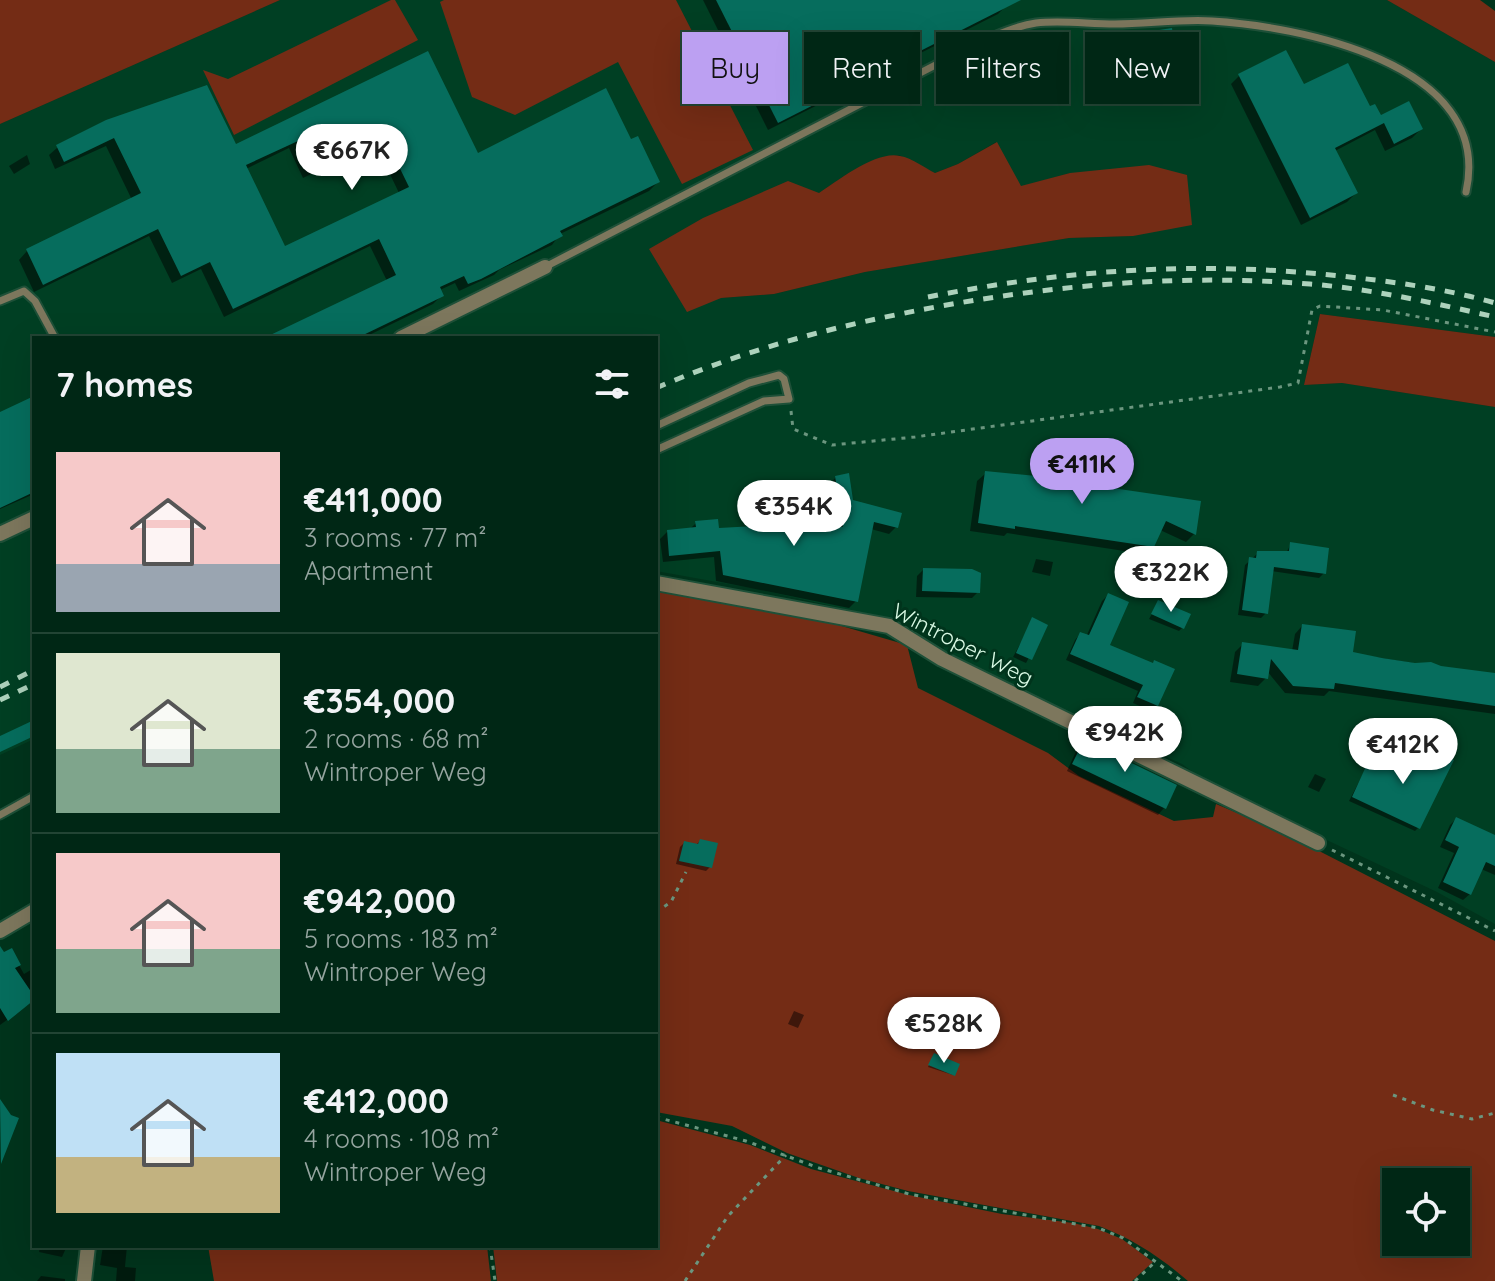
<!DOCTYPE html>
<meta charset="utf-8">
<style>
:root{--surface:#002715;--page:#0a2f1e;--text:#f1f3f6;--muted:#95a5a0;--line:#224434;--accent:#bca0f2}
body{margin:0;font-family:Quicksand,sans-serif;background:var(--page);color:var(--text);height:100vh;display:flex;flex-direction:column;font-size:30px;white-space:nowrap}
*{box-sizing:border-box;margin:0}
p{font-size:26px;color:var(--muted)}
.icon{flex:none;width:44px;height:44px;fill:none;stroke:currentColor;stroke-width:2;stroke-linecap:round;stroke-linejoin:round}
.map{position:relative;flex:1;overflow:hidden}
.side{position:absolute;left:32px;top:336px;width:626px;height:912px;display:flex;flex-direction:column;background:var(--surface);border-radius:0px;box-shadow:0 8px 32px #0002,0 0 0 2px var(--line)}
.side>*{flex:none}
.top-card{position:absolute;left:682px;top:32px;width:692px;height:72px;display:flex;gap:16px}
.tools{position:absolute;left:1382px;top:1168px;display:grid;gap:16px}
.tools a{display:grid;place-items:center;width:88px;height:88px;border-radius:0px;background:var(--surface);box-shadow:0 8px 32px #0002,0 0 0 2px var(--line);font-size:40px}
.price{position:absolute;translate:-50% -68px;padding:0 18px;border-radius:28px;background:#fff;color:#222;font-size:26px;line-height:52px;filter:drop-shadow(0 2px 4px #0008)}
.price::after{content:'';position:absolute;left:50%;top:48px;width:24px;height:18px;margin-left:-12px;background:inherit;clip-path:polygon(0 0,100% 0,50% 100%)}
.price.on{background:var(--accent);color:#111}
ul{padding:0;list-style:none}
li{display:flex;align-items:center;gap:24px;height:200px;padding:0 24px}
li+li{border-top:2px solid var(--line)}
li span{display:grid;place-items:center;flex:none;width:224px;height:160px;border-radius:0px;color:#555}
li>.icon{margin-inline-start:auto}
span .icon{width:96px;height:96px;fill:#fffc;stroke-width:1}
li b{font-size:34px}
h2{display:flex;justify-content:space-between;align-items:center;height:96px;padding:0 24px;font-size:34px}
.tag{padding:0 28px;border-radius:0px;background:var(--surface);box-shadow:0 8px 32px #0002,0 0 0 2px var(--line);font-size:28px;line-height:72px}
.tag.on{background:var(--accent);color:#111}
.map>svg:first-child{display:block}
.built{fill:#003f23;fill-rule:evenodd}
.green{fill:#742c15;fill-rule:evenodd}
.shadow{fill:#0007;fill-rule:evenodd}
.building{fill:#066d5d;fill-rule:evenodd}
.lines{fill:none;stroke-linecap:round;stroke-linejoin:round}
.service-casing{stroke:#1e5038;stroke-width:11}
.minor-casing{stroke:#1e5038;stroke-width:18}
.path{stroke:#6b967f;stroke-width:3;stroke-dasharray:4 6;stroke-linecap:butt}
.service{stroke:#7d775d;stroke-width:7}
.minor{stroke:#7d775d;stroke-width:14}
.rail{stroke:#add2bc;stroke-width:5;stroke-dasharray:10 10;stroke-linecap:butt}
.labels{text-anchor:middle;stroke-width:6;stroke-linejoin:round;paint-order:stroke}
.street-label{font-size:22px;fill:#d9fae5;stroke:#00341c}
</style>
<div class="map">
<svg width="1495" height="1281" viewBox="0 0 1495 1281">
<rect width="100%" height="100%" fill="#00341c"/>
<path class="built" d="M280,0H1387L1495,62V337L1320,314L1304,385L1342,383L1495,407V924L1437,892L1210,785L1182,764L949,659L943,650L947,632L756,589L656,571V338H34V739L0,755V124ZM996,142L1020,187L1070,173L1133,236L1069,238L865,272L774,294L721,298L819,193L847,174L883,157L899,155L935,173L958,164Z"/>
<g class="green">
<path d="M0,0H280L0,124Z"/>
<path d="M391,0H395L418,40L234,135L203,70L228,79Z"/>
<path d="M444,0H676L753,150L682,184L618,62L515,115L472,97L440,2Z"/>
<path d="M1387,0H1480L1495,11V62Z"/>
<path d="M997,142L1021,186L1070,173L1149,165L1187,175L1192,225L1133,236L1069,238L865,272L774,294L721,298L687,312L649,249L703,218L788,181L819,193C837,181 877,150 900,156C912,158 925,168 935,173L958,164Z"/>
<path d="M1320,314L1495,337V407L1342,383L1304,385Z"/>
<path d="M656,590L797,613L907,645L918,688L1048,753L1079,776L1174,821L1213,817L1216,804L1280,831L1495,941V1281H1188C1160,1257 1133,1239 1099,1226L908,1191L859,1178L787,1153L732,1126L656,1112ZM1396,1182H1456V1242H1396Z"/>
<path d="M656,1120L750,1145L811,1169L909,1195L1002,1214L1073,1223L1098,1229L1122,1239L1153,1262L1132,1281H497L493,1246H656Z"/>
<path d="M208,1246H487L491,1281H214Z"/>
</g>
<g class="shadow">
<path d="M703,0H1004L1007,5L998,14L768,130Z"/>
<path d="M1147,34L1176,66L1167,76L1144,79L1138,43Z"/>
<path d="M427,53L477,156L630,142L658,182L649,191L560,234L552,245L499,270L494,275L459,291L455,283L440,290L442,295L433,304L363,338H269L387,281L370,246L224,317L201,269L172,283L149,236L34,292L19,260L27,251L132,200L106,146L55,169L49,155L58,147L106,122L235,147ZM375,143L399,193L284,248L246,169L289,148L303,178Z"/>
<path d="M1240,75L1303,87L1369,109L1380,118L1421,129L1412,138L1385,151L1375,130L1335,151L1356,193L1347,202L1301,225L1231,84Z"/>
<path d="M27,155L30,164L14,174L9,166Z"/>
<path d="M34,398V494L0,509V414Z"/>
<path d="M1061,454L1083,486L1199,503L1194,534L1186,542L1160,530L1152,545L1144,554L1007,533L1004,536L970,531L977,481L986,473L1051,479L1053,462Z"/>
<path d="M836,477L852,502L896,527L889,534L871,529L856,601L849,608L716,581L714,557L663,562L660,539L667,532L689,530L696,523L717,530L767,526L774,519L836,528L829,485Z"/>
<path d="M1291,544L1324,573L1319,578L1271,571L1266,613L1261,618L1238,615L1245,565L1258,553H1286Z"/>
<path d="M1036,559L1053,562L1050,576L1032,572Z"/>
<path d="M923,570L978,592L972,598L916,597L917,576Z"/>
<path d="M1108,595V646L1152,665L1157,705L1151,711L1133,703L1138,691L1066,660L1075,640L1080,634L1086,637L1102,601Z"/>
<path d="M1158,603L1183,627L1179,631L1149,619Z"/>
<path d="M1033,620L1046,626L1026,663L1013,657Z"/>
<path d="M1302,626L1350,653L1495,676V714L1329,691L1324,696L1285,693L1267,671L1266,678L1258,686L1230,682L1235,652L1243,644L1292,651L1295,634Z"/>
<path d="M1084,742L1164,808L1158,815L1067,771L1077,749Z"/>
<path d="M1427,750L1419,827L1415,831L1349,801L1374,753L1414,772Z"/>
<path d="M1315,774L1326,779L1319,792L1308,787Z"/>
<path d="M1456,819L1495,837V875L1481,869L1470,894L1463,900L1438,888L1454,853L1440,847L1450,825Z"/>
<path d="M700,841L710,867L706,871L676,864L680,847L684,843L696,845Z"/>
<path d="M11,951L24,974L34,968V1000L0,1025V956Z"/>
<path d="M794,1011L804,1015L798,1028L788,1024Z"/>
<path d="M933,1057L953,1075L928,1067Z"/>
<path d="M40,1246H67L62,1257L39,1252Z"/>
<path d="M103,1246H127L125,1267L136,1268L135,1281H116L117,1268L100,1265Z"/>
<path d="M41,1276L65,1279V1281H37Z"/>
</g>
<g class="building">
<path d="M716,0H1021L778,123Z"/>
<path d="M1172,28L1178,67L1152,71L1146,32Z"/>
<path d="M1286,50L1304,84L1348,63L1370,106L1375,104L1381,115L1409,101L1423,129L1394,144L1384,123L1335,148L1358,193L1310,218L1238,74Z"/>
<path d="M428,51L478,153L606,88L631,139L638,136L660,182L560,231L563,236L481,279L468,284L464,276L440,287L444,296L357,338H264L396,275L379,239L233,309L210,262L181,276L158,229L43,285L26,249L141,193L114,138L64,162L56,145L106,120L207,85L236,144ZM384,136L409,187L285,246L246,165L298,141L312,170Z"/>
<path d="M34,396V492L0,508V412Z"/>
<path d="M1060,452L1087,455L1085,484L1201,501L1196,535L1166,521L1154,547L1015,526V529L978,523L985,471L1057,478Z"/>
<path d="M849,473L853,500L902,513L898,528L874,522L858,602L723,575L720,551L669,556L667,530L696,527L695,521L718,519L719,528L773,525V517L785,516L843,527L835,476Z"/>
<path d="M1290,542L1329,548L1326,574L1274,567L1268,614L1242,610L1249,557L1256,558L1257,551H1289Z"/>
<path d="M923,568L972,569L981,573L980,593L922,591Z"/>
<path d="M1108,593L1129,602L1110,645L1153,663L1154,660L1175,669L1158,706L1137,697L1143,685L1070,654L1080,632L1089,635Z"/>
<path d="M1158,600L1191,614L1184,629L1151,614Z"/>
<path d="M1032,617L1048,625L1032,660L1016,653Z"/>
<path d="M1302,624L1356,631L1353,652L1382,658L1415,663L1431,662L1441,666L1495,673V706L1335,683L1334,689L1293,686L1271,659L1268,679L1237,674L1242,642L1298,650Z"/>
<path d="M34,720V736L0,752V736Z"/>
<path d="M1084,740L1177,785L1166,809L1072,764Z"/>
<path d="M1426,748L1454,760L1420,829L1352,797L1373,751L1416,770Z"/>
<path d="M1456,817L1495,835V866L1486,862L1471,895L1443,882L1459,847L1445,840Z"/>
<path d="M700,839L718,843L712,868L679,861L684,841L698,844Z"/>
<path d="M0,946L4,952L12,948L21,965L15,968L34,996V1000L8,1021L0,1008Z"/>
<path d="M934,1053L960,1064L955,1076L928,1065Z"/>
<path d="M0,1099L11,1115L19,1118L1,1164Z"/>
</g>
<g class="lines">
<g class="service-casing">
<g id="service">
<path d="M545,267L978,43C996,35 1016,26 1036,23C1062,20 1088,24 1115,24C1147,24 1180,19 1212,21C1293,26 1495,61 1466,192"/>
<path d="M0,301L24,291L35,301L55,338"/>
<path d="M656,426L749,383L779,375L784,379L789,399L764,401L656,450"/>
<path d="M0,815L34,796"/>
</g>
</g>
<g class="minor-casing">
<g id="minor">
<path d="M401,338L545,267"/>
<path d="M0,534L34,518"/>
<path d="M656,583L889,626L942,659L1318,843"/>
<path d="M0,931L34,911"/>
<path d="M84,1281L88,1246"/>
</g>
</g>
<g class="path">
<path d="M791,411L793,429L832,445L915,437L1280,387L1298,383L1312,310L1320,306L1383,310L1495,332"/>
<path d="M1332,850L1495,931"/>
<path d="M656,912L671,902L686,872"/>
<path d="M1393,1095L1433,1110L1472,1119L1495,1113"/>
<path d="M656,1117L746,1141L819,1168L909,1194L1098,1228L1123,1238L1182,1281"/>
<path d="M490,1246L495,1281"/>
<path d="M685,1281L728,1216L786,1155"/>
<path d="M1135,1281L1155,1262"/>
</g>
<use href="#service" class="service"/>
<use href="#minor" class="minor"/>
<g class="rail">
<path d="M928,297C1075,268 1209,260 1358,278C1403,283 1450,290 1495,303"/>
<path d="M656,388C752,347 839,325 941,306C1064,284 1185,274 1310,284C1372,289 1434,303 1495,317"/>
<path d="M0,687L34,670"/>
<path d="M0,700L34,684"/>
</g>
</g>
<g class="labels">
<g class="street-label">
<text transform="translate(963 644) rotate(27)" y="8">Wintroper Weg</text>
</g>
</g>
</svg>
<div class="tools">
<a><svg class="icon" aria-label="locate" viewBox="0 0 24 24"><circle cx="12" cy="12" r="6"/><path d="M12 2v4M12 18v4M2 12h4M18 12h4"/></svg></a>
</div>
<b class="price" style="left:352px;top:192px">€667K</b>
<b class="price on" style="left:1082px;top:506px">€411K</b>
<b class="price" style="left:794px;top:548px">€354K</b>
<b class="price" style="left:1171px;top:614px">€322K</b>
<b class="price" style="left:1125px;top:774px">€942K</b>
<b class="price" style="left:1403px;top:786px">€412K</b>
<b class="price" style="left:944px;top:1065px">€528K</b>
<div class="top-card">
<a class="tag on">Buy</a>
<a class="tag">Rent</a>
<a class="tag">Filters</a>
<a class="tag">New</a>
</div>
<section class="side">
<h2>7 homes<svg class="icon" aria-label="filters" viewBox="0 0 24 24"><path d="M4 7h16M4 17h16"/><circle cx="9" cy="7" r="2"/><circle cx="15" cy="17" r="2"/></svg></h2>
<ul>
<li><span style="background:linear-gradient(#f6c9c9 70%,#9aa5b1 0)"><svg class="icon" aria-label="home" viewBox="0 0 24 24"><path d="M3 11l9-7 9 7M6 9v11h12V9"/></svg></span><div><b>€411,000</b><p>3 rooms · 77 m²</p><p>Apartment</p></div></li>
<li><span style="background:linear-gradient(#dfe7d0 60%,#7fa58c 0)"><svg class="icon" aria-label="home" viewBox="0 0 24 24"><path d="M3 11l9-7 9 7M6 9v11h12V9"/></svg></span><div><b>€354,000</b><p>2 rooms · 68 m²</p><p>Wintroper Weg</p></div></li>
<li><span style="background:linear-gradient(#f6c9c9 60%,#7fa58c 0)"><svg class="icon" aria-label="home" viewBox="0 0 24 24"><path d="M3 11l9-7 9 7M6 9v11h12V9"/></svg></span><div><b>€942,000</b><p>5 rooms · 183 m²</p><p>Wintroper Weg</p></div></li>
<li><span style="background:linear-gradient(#bfe0f5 65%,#c2b280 0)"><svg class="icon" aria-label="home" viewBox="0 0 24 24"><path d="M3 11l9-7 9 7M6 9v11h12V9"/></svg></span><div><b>€412,000</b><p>4 rooms · 108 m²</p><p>Wintroper Weg</p></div></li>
</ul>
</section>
</div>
